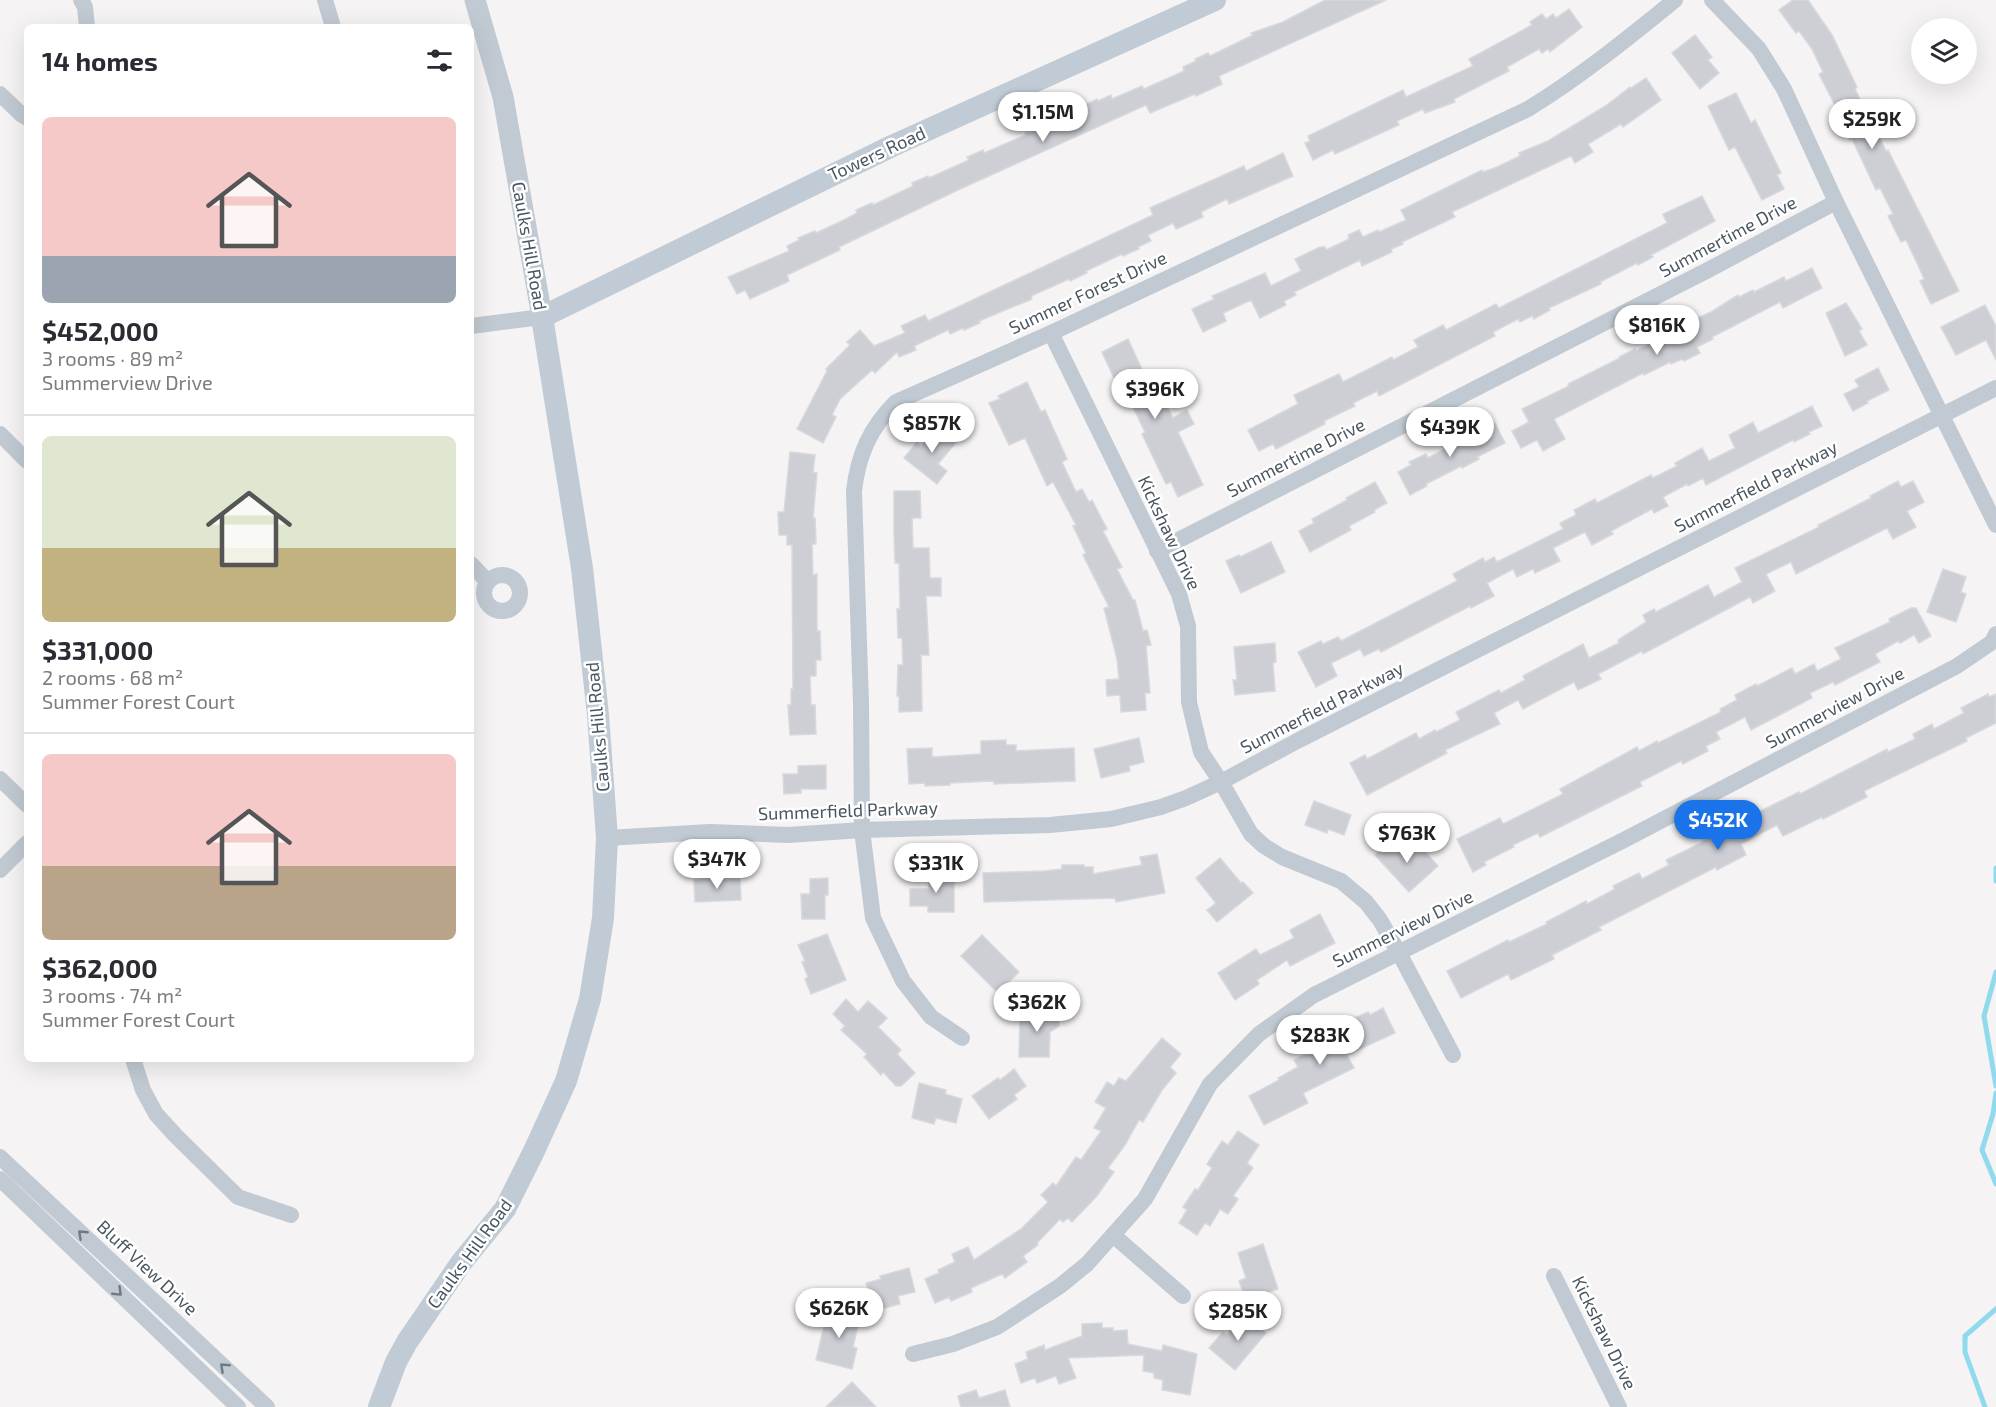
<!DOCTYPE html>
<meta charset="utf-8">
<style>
:root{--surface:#fff;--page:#f2f2f3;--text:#2b2b33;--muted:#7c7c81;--line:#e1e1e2;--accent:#1a73e8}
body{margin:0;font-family:"Exo 2",sans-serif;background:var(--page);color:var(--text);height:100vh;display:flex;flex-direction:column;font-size:22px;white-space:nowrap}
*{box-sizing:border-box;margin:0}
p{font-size:20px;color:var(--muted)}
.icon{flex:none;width:33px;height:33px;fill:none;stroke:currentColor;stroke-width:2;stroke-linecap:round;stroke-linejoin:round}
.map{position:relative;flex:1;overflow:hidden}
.drawer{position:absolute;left:24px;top:24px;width:450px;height:1038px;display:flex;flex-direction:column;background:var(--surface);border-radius:9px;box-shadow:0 6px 24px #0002}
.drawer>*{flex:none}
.buttons{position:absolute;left:1911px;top:18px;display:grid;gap:12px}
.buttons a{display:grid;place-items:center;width:66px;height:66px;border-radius:50%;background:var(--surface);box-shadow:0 6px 24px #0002;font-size:30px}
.price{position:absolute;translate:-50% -51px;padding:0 14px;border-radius:21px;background:#fff;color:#222;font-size:20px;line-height:39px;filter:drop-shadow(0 2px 3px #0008)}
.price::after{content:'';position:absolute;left:50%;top:36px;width:18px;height:14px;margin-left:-9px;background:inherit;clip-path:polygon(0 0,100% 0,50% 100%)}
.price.current{background:var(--accent);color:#fff}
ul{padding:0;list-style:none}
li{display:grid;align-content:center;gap:12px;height:318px;padding:0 18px}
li+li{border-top:2px solid var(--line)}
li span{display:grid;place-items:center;height:186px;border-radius:9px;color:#555}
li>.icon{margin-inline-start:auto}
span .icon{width:108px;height:108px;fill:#fffc;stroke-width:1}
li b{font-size:26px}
h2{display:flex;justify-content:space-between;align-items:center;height:72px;padding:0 18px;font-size:26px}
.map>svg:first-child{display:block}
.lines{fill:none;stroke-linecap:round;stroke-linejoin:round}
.stream{stroke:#90daee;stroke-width:5}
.building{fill:#cdcfd5;stroke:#d7d9de;stroke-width:1.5}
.minor{stroke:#c1cad2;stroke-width:16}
.tertiary{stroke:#c1cad2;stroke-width:21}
.secondary{stroke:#c1cbd6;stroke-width:22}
.oneway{stroke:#6e7983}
.labels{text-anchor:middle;stroke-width:5;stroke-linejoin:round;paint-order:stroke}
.street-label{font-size:18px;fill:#4a5661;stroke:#fff}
</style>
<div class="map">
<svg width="1996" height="1407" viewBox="0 0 1996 1407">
<rect width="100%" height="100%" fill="#f5f3f3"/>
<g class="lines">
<g class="stream">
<path d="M1996,868V881"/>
<path d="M1996,972L1984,1016L1996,1086"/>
<path d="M1996,1093L1993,1114L1982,1150L1996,1184"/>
<path d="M1985,1407L1965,1352V1336L1996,1309"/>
</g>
</g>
<g class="building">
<path d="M1325,0H1386L1219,76L1222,84L1196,96L1195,94L1150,113L1146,105L960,189L839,247L840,250L787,275L789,281L750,299L745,290L737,294L728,277L789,251L787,246L799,240L798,238L815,231L816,233L844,220L857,213L856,210L872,203L873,205L913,186L912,183L928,176L929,178L969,160L967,157L983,150L984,153L1026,135L1025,133L1041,126L1042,128L1068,116L1082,109L1081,107L1097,99L1098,101L1111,95L1112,99L1142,86L1144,89L1184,71L1183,67L1196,61L1195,59L1208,53L1210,56L1253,35L1251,33L1283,22Z"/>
<path d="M1793,0H1808L1832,35L1857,87L1855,89L1886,151L1888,150L1959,291L1931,304L1920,281L1924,279L1918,265L1906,240L1901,242L1888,216L1893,214L1880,188L1876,190L1852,139L1850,140L1842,124L1844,123L1819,74L1823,72L1812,49L1799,31L1796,33L1779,10Z"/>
<path d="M1569,9L1582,27L1550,52L1548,49L1542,53L1539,49L1507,67L1509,71L1454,99L1455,102L1425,113L1423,109L1397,121L1399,125L1335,154L1333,150L1313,160L1305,143L1310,141L1308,136L1403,90L1406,97L1473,66L1469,59L1532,25L1530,22L1542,14L1546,19L1553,14L1556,18Z"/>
<path d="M1695,35L1712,57L1708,60L1719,73L1700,89L1672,53Z"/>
<path d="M1646,78L1661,100L1623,127L1621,124L1588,144L1593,152L1575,163L1571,156L1452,212L1455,217L1402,242L1403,244L1391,249L1392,252L1362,266L1360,260L1294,292L1296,295L1284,301L1286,305L1260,318L1251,300L1223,313L1226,321L1203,332L1192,309L1214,299L1212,296L1265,273L1271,286L1301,271L1295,259L1320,247H1325L1326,250L1349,239L1348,235L1359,230L1363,237L1378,230L1379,232L1406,220L1401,210L1466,178L1482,170L1483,172L1497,167L1520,156L1519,153L1548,141L1607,105L1630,87L1631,88Z"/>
<path d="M1736,93L1751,123L1755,120L1781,173L1777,175L1784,189L1762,200L1735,147L1729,150L1708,106Z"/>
<path d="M1283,153L1293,176L1229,204L1227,199L1201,212L1203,217L1176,229L1173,223L1148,235L1151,241L1138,247L1139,249L1123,256L1122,254L1086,271L1087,273L1070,281L1069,279L1031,296L1032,299L979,321L980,323L964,330L963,328L950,334L948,330L914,346L916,350L899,357L897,352L875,373L872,370L840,399L832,415L836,417L823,443L797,429L827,371L826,369L850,345L847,342L860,330L874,346L905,333L901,326L925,315L928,321L1153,215L1150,208L1244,166L1246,171Z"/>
<path d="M1702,196L1715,221L1651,255L1653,257L1638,265L1637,263L1600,282L1601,284L1549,308L1550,310L1534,319L1532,316L1520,322L1518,319L1493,332L1495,336L1379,396L1377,391L1353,403L1355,406L1324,421L1325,424L1276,449L1273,444L1259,451L1248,430L1298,404L1294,395L1339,374L1343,382L1392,357L1393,360L1418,347L1414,340L1443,325L1446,330L1496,304L1499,308L1667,223L1663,214Z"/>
<path d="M1812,268L1822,288L1783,308L1780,302L1712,337L1713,339L1697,347L1700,353L1684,361L1682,359L1671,364L1670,362L1644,375L1643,373L1554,419L1565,439L1543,451L1537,440L1521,448L1512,431L1529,422L1522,409L1569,386L1568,384L1620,358L1619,357L1635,349L1636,351L1672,332L1671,330L1711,312L1738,295L1739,297L1753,290L1754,292L1784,277L1786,281Z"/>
<path d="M1846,303L1862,329L1859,331L1867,345L1845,356L1826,313Z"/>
<path d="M1985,305L1996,326V360L1986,340L1956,355L1941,327Z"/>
<path d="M1128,339L1152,391L1158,388L1173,418L1187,410L1194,424L1178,432L1203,485L1178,497L1171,482L1166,484L1142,434L1145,432L1118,376L1114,378L1102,352Z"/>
<path d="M1878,368L1889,390L1867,401L1868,403L1853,411L1844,394L1859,387L1855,380Z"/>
<path d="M1027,382L1041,412L1045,410L1067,459L1062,462L1076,492L1082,489L1089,502L1092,500L1107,529L1103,531L1122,567L1117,569L1133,600H1135L1143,631L1147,630L1151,645L1146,646L1150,693H1145L1146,710L1121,712L1120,695L1107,696L1106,680L1119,679L1117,659L1104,608L1109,607L1083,555L1086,553L1073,526L1076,525L1053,482L1047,486L1025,438L1009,445L989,403L1000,399L998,396Z"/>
<path d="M1812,406L1822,426L1809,432L1810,434L1794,442L1793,440L1706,485L1703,478L1688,486L1687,484L1663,497L1668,506L1654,513L1652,509L1611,531L1613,534L1592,545L1585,532L1553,548L1560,561L1535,573L1533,569L1517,577L1513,569L1487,583L1494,596L1471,608L1470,606L1381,652L1379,649L1364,656L1360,649L1331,663L1337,676L1316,687L1298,652L1321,641L1323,644L1338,637L1341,641L1457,581L1453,574L1483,558L1485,562L1494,557L1497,562L1563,529L1560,523L1576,515L1574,510L1595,499L1597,503L1651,475L1653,478L1677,466L1675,463L1702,448L1709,461L1735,448L1729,435L1753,422L1758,433Z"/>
<path d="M1495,423L1505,443L1477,457L1479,459L1462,468L1461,466L1426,484L1427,486L1410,495L1398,472L1411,465L1409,462L1426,454L1428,458L1465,438L1464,436Z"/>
<path d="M937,425L957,441L938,464L947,471L937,484L904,458L917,442L921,446Z"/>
<path d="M790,452L815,455L813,472L817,473L813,518H815L816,544H812L813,575L817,574V631H820L821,660H816V676H810L811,705H815L816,734L790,735L788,705H791V689H793L792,545H787V535H779L778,512H784Z"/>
<path d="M1898,481L1901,487L1913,481L1924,502L1907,511L1916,527L1893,539L1887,528L1796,574L1791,562L1766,574L1775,591L1753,603L1750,597L1643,654L1642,651L1598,674L1601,679L1578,690L1574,682L1523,709L1518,700L1494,713L1500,724L1445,750L1447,753L1367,795L1350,763L1365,755L1367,759L1416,733L1419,739L1435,730L1436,732L1460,720L1456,712L1499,690L1501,693L1525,680L1523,676L1583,644L1589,658L1619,643L1618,640L1646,622L1643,615L1654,609L1656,612L1708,585L1714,597L1742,582L1735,568L1819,527L1818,525L1871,498L1870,496Z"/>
<path d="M1375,482L1387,503L1374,510L1375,512L1349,526L1351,530L1310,552L1299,531L1314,523L1312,519L1347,500L1346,498Z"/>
<path d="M894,491H920L921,518H912L913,548H929L930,578H941V596H926L929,655H921L922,711L899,712V696H897L898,665H903L902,638H898L897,609H900L899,563H895L894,533Z"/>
<path d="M1271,542L1285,572L1241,593L1226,561L1239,555L1240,557Z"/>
<path d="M1943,569L1966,577L1961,592L1966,594L1956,622L1927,612Z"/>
<path d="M1911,608H1916L1931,636L1919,643L1914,635L1900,643L1898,641L1875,654L1880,662L1835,685L1833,682L1810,693L1812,698L1751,730L1745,717L1716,732L1720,739L1706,746L1708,751L1683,764L1681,761L1640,782L1642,786L1540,837L1538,833L1513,845L1514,847L1484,862L1486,865L1473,872L1457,839L1500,818L1503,824L1563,794L1560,789L1637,747L1639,751L1657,741L1658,743L1721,712L1720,709L1737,700L1735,695L1756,684L1757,686L1792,668L1795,674L1814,664L1817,671L1841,659L1835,648L1890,622L1889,619Z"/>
<path d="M1275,643L1276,662L1273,663L1275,691L1235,695L1233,680H1237L1234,647Z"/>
<path d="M1988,694L1989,697L1996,694V723L1966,738L1967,741L1864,791L1867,797L1823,819L1822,817L1783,836L1777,825L1741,844L1746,855L1717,870L1716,867L1599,927L1601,930L1552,955L1554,959L1511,980L1508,974L1461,998L1447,971L1508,940L1509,942L1547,924L1546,922L1586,901L1587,904L1615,889L1613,886L1639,873L1642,879L1669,865L1666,860L1703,842L1702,840L1799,792L1800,794L1887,749L1888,752L1915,739L1913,734L1932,724L1934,729L1964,713L1961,708Z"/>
<path d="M1139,738L1144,762L1129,766L1130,771L1101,778L1094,749Z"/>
<path d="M1006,740V745H1016V751L1074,748L1075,781L994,784V781L950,783V785L925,786V783L909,784L907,749L932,748V757L981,754V741Z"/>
<path d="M826,765V789H801V793L784,794L783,774H798V766Z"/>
<path d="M1314,801L1351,815L1344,835L1328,829L1327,833L1305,825Z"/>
<path d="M1390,841L1400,852L1409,843L1415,850L1420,846L1438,866L1409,892L1375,855Z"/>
<path d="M1157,854L1165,893L1116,902L1115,898L984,902L983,873L1044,871L1062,869V865H1084V867H1093V874L1142,865L1140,857Z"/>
<path d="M1220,858L1241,883L1243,882L1253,893L1217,922L1207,910L1216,903L1196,878Z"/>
<path d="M929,873H954V912H928V906H910V889H929Z"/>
<path d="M725,876L726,879L740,878L741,900L695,902L694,880Z"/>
<path d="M828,878V895H825V919H802L801,894H810V879Z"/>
<path d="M1320,914L1335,943L1290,966L1287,960L1257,980L1259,984L1235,1000L1218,973L1256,949L1260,955L1294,938L1290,930Z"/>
<path d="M827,934L846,980L811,994L805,979L808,977L802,962L805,961L798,945Z"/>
<path d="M982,935L1019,972L1001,990H995L961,956Z"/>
<path d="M846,999L858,1012L868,1001L887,1018L878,1027L901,1050L897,1054L915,1073L901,1086H896L883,1072L881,1075L864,1057L867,1054L841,1030L845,1026L833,1014Z"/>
<path d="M1383,1008L1395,1033L1347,1055L1354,1068L1303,1093L1308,1103L1264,1125L1249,1096L1279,1080L1278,1078L1298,1067L1294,1060L1345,1034L1341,1024L1368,1012L1370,1015Z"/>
<path d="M1020,1011L1059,1012V1026L1050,1032L1049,1057H1019Z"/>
<path d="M1162,1038L1181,1054L1170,1067L1176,1073L1162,1090L1143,1122L1139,1120L1125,1145L1108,1168L1114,1172L1096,1197L1072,1222L1068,1218L1063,1222L1060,1219L1037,1243L1038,1245L1023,1256L1027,1262L1005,1278L1002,1274L971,1288L972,1292L951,1301L949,1297L935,1303L925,1279L939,1273L938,1270L955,1262L952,1254L968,1247L974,1260L1021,1229L1048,1202L1041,1195L1053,1183L1056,1186L1076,1157L1081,1160L1101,1131L1094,1128L1106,1108L1095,1102L1107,1082L1114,1086L1119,1078L1126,1081Z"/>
<path d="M1014,1069L1026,1086L1014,1095L1017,1099L989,1119L972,1096L998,1078L1000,1080Z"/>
<path d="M919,1083L946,1090L945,1094L962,1099L956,1123L936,1118L934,1124L912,1118Z"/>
<path d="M1238,1131L1259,1145L1247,1163L1253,1168L1233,1196L1238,1199L1228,1214L1220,1209L1210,1226L1205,1223L1197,1235L1179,1223L1187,1210L1183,1207L1195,1189L1198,1190L1212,1168L1207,1164L1222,1141L1228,1145Z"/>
<path d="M1263,1244L1278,1289L1246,1300L1239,1281L1246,1278L1238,1253Z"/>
<path d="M909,1268L915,1292L898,1296L900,1304L873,1311L866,1283L881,1279L880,1276Z"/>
<path d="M828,1309L860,1317L853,1347L857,1348L852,1369L816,1360Z"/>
<path d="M1244,1314L1266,1333L1235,1370L1209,1348L1223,1332L1227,1335Z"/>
<path d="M1102,1323V1328H1113V1331L1127,1330L1128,1344L1162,1351L1163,1345L1197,1354L1190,1395L1162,1390L1163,1380L1154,1378V1373L1143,1371L1144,1355L1068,1358L1076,1378L1059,1384L1056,1376L1037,1383L1035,1378L1021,1383L1015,1364L1028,1359L1026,1352L1044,1345L1045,1350L1082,1336V1324Z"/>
<path d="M852,1382L876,1407H826Z"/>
<path d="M976,1390L979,1398L1005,1390L1010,1407H961L958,1396Z"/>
</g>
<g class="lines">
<g class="minor">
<path d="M81,0L85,7L87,27"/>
<path d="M325,0L333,27"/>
<path d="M1712,0L1759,49L1784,89L1836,202L1996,525"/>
<path d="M0,94L22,115L27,118"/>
<path d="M471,326L542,317"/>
<path d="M1051,333L1179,594L1188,626L1189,702L1201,752L1221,782L1251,834L1264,846L1282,857L1341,881L1366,902L1380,920L1399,953L1453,1055"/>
<path d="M0,434L27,461"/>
<path d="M1157,551L1710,269L1836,202"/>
<path d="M471,564L488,582"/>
<circle cx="502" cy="593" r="18"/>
<path d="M0,779L27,805"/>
<path d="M607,838L710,832L788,835L862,830L1050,825L1111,819L1161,807L1186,798L1221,782L1299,740L1996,388"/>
<path d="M0,870L27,843"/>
<path d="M962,1038L931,1017L903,981L873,918L862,830L861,703L854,491C858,455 870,428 896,402L1051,333L1528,109C1580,77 1627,39 1675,0"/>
<path d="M133,1059L143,1090L156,1114L176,1136L238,1197L291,1215"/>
<path d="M0,1157L267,1407"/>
<path d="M0,1179L238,1407"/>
<path d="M1113,1235L1183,1296"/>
<path d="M1554,1276L1619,1407"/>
<path d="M913,1354L953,1344L997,1327L1060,1286L1087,1264L1145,1199L1210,1084L1259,1034L1314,995L1624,840L1957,666L1992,642L1996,634"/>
</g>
<path class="tertiary" d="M475,0L503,97L542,317"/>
<path class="secondary" d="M379,1407L396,1362L407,1342L461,1263L505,1209L534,1151L566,1081L590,999L603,918L607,838L598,715L582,568L542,317L892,146L1215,0"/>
</g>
<defs><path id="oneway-chevron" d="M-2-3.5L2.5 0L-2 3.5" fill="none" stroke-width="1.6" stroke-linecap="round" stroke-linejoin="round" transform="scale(1.5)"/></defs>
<g class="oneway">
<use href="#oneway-chevron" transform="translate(82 1234) rotate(-137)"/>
<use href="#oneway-chevron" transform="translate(118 1292) rotate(44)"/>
<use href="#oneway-chevron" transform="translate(224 1367) rotate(-137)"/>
</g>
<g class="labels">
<g class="street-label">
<text transform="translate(877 154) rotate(-25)" y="6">Towers Road</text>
<text transform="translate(1728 237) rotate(-28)" y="6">Summertime Drive</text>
<text transform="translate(529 246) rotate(80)" y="6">Caulks Hill Road</text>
<text transform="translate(1088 293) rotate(-25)" y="6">Summer Forest Drive</text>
<text transform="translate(1296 458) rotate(-27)" y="6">Summertime Drive</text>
<text transform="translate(1756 487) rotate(-27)" y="6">Summerfield Parkway</text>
<text transform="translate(1169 533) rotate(65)" y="6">Kickshaw Drive</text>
<text transform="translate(1322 708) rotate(-27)" y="6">Summerfield Parkway</text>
<text transform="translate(1835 708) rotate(-28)" y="6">Summerview Drive</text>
<text transform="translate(598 727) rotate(-95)" y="6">Caulks Hill Road</text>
<text transform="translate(848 811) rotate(-2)" y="6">Summerfield Parkway</text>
<text transform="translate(1403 929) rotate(-26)" y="6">Summerview Drive</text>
<text transform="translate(470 1254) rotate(-54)" y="6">Caulks Hill Road</text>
<text transform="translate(147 1268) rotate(43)" y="6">Bluff View Drive</text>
<text transform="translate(1604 1333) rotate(64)" y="6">Kickshaw Drive</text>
</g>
</g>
</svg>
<div class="buttons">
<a><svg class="icon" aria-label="layers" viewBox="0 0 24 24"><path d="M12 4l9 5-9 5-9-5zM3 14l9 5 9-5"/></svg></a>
</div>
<b class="price" style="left:1043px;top:143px">$1.15M</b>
<b class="price" style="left:1872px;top:150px">$259K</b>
<b class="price" style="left:1657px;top:356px">$816K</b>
<b class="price" style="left:1155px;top:420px">$396K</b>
<b class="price" style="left:932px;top:454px">$857K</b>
<b class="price" style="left:1450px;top:458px">$439K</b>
<b class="price current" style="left:1718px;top:851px">$452K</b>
<b class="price" style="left:1407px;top:864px">$763K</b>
<b class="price" style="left:717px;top:890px">$347K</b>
<b class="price" style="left:936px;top:894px">$331K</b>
<b class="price" style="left:1037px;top:1033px">$362K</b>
<b class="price" style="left:1320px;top:1066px">$283K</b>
<b class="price" style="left:839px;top:1339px">$626K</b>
<b class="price" style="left:1238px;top:1342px">$285K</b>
<section class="drawer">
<h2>14 homes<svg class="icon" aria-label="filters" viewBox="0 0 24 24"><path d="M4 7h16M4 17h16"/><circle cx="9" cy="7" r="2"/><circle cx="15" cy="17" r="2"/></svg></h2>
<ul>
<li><span style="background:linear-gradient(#f6c9c9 75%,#9aa5b1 0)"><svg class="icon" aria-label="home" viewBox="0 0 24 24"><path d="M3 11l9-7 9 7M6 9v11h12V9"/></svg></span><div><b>$452,000</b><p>3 rooms · 89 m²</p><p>Summerview Drive</p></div></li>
<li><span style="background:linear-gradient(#dfe7d0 60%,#c2b280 0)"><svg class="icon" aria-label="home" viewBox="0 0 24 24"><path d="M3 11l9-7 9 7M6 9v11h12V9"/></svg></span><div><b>$331,000</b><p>2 rooms · 68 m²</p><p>Summer Forest Court</p></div></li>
<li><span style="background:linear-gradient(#f6c9c9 60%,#b9a48a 0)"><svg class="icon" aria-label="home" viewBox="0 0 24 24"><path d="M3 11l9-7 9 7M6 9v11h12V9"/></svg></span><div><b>$362,000</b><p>3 rooms · 74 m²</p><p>Summer Forest Court</p></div></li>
</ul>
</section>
</div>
